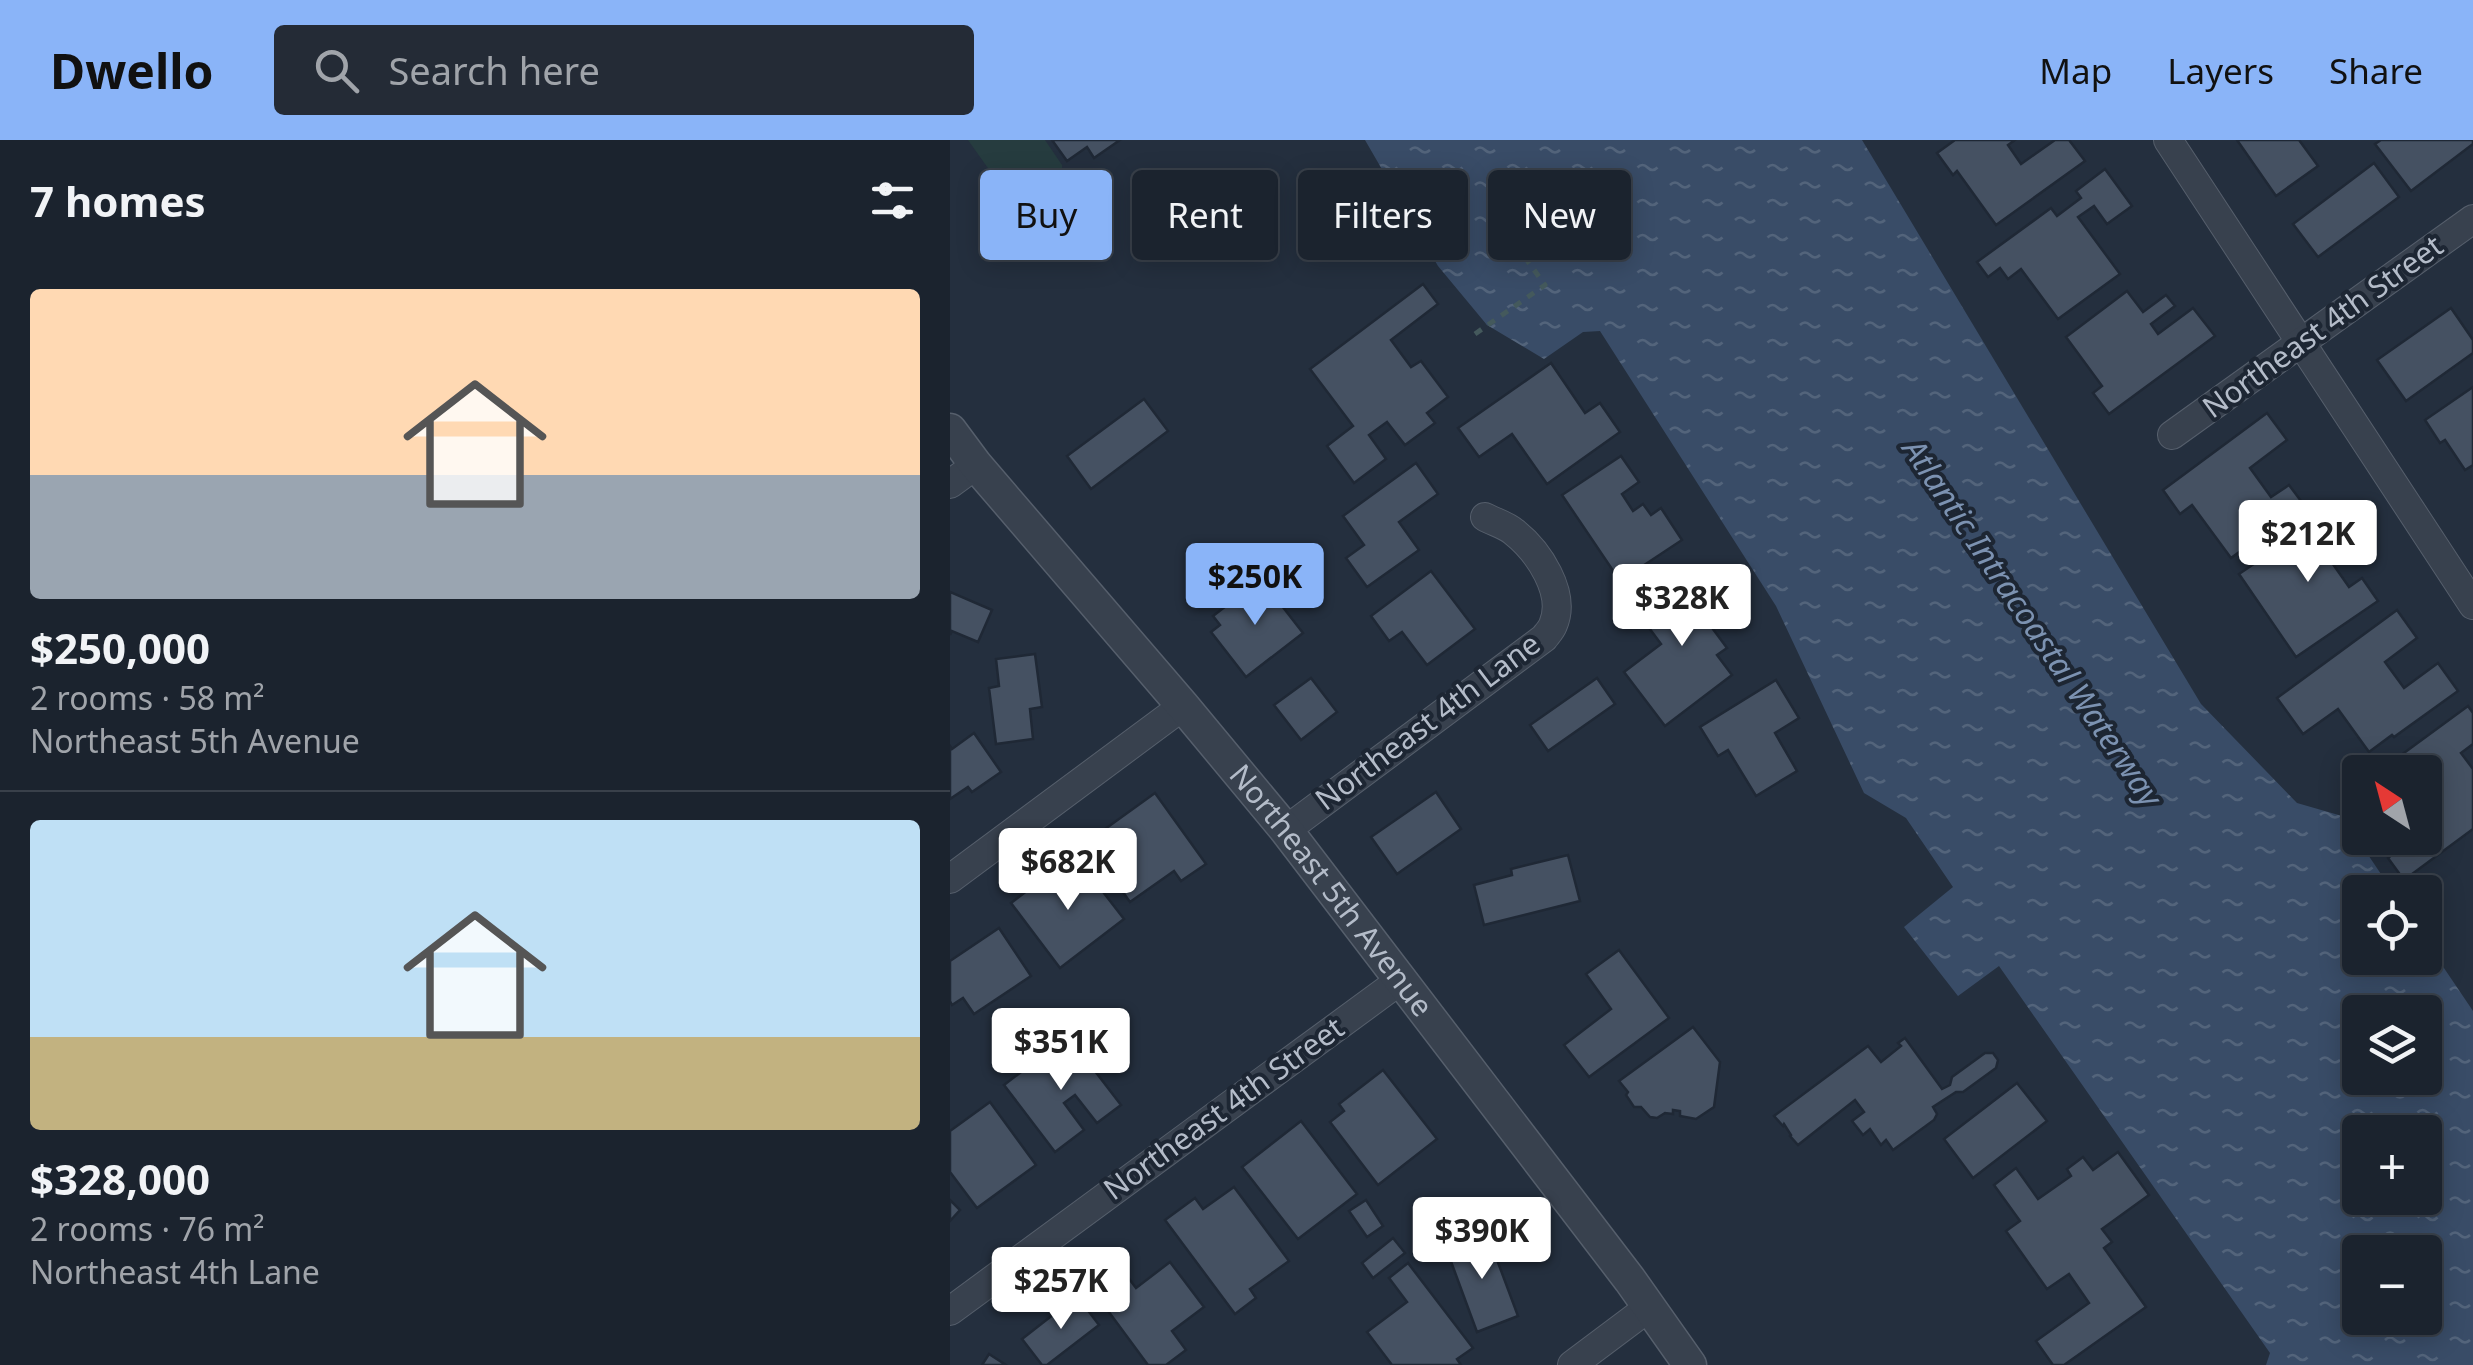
<!DOCTYPE html>
<meta charset="utf-8">
<style>
:root{--surface:#1b232e;--page:#242b36;--text:#f1f3f6;--muted:#a0a4aa;--line:#39404a;--accent:#8ab4f8}
body{margin:0;font-family:"Noto Sans",sans-serif;background:var(--page);color:var(--text);height:100vh;display:flex;flex-direction:column;font-size:38px;white-space:nowrap}
*{box-sizing:border-box;margin:0}
p{font-size:32px;color:var(--muted)}
.icon{flex:none;width:55px;height:55px;fill:none;stroke:currentColor;stroke-width:2;stroke-linecap:round;stroke-linejoin:round}
.map{position:relative;flex:1;overflow:hidden}
.side{display:flex;flex-direction:column;background:var(--surface);width:950px}
.side>*{flex:none}
.banner{position:absolute;left:30px;top:30px;width:950px;height:90px;display:flex;gap:20px}
.needle{width:65px;rotate:324deg}
.fabs{position:absolute;left:1392px;top:615px;display:grid;gap:20px}
.fabs a{display:grid;place-items:center;width:100px;height:100px;border-radius:10px;background:var(--surface);box-shadow:0 5px 25px #0003,0 0 0 2px var(--line);font-size:50px}
.price{position:absolute;translate:-50% -85px;padding:0 22px;border-radius:10px;background:#fff;color:#222;font-size:32px;line-height:65px;filter:drop-shadow(0 2px 5px #0008)}
.price::after{content:'';position:absolute;left:50%;top:60px;width:30px;height:22px;margin-left:-15px;background:inherit;clip-path:polygon(0 0,100% 0,50% 100%)}
.price.on{background:var(--accent);color:#111}
ul{padding:0;list-style:none}
li{display:grid;align-content:center;gap:20px;height:530px;padding:0 30px}
li+li{border-top:2px solid var(--line)}
li span{display:grid;place-items:center;height:310px;border-radius:10px;color:#555}
li>.icon{margin-inline-start:auto}
span .icon{width:180px;height:180px;fill:#fffc;stroke-width:1}
li b{font-size:42px}
h2{display:flex;justify-content:space-between;align-items:center;height:120px;padding:0 30px;font-size:42px}
.tag{padding:0 35px;border-radius:10px;background:var(--surface);box-shadow:0 5px 25px #0003,0 0 0 2px var(--line);font-size:35px;line-height:90px}
.tag.on{background:var(--accent);color:#111}
header{display:flex;align-items:center;gap:60px;box-sizing:border-box;height:140px;padding:0 50px;background:var(--accent);color:#111}
header strong{font-size:48px}
nav{display:flex;gap:55px;margin-inline-start:auto;font-size:35px}
.search{width:700px;height:90px;background:var(--page);display:flex;align-items:center;gap:25px;box-sizing:border-box;padding:0 35px;border-radius:10px;color:var(--muted);font-size:38px}
main{display:flex;flex:1;min-height:0}
.map>svg:first-child{display:block}
.park{fill:#263c3f}
.water{fill:url(#water-ripples);fill-rule:evenodd}
.building{fill:#455162;stroke:#1f2835;stroke-width:2.5}
.lines{fill:none;stroke-linecap:round;stroke-linejoin:round}
.minor-casing{stroke:#565f6c;stroke-width:30}
.tertiary-casing{stroke:#565f6c;stroke-width:35}
.path{stroke:#44595c;stroke-width:5;stroke-dasharray:8 8;stroke-linecap:butt}
.minor{stroke:#38414e;stroke-width:28}
.tertiary{stroke:#38414e;stroke-width:32}
.labels{text-anchor:middle;stroke-width:8;stroke-linejoin:round;paint-order:stroke}
.street-label{font-size:30px;fill:#b4bcc9;stroke:#1d2633}
.water-label{font-size:32px;font-style:italic;fill:#7c92b1;stroke:#1d2633}
</style>
<header>
<strong>Dwello</strong>
<div class="search"><svg class="icon" aria-label="search" viewBox="0 0 24 24"><circle cx="10" cy="10" r="6"/><path d="M15 15l6 6"/></svg>Search here</div>
<nav><a>Map</a><a>Layers</a><a>Share</a></nav>
</header>
<main>
<section class="side">
<h2>7 homes<svg class="icon" aria-label="filters" viewBox="0 0 24 24"><path d="M4 7h16M4 17h16"/><circle cx="9" cy="7" r="2"/><circle cx="15" cy="17" r="2"/></svg></h2>
<ul>
<li><span style="background:linear-gradient(#ffd9b3 60%,#9aa5b1 0)"><svg class="icon" aria-label="home" viewBox="0 0 24 24"><path d="M3 11l9-7 9 7M6 9v11h12V9"/></svg></span><div><b>$250,000</b><p>2 rooms · 58 m²</p><p>Northeast 5th Avenue</p></div></li>
<li><span style="background:linear-gradient(#bfe0f5 70%,#c2b280 0)"><svg class="icon" aria-label="home" viewBox="0 0 24 24"><path d="M3 11l9-7 9 7M6 9v11h12V9"/></svg></span><div><b>$328,000</b><p>2 rooms · 76 m²</p><p>Northeast 4th Lane</p></div></li>
</ul>
</section>
<div class="map">
<svg width="1523" height="1225" viewBox="0 0 1523 1225">
<defs>
<pattern id="water-ripples" width="26" height="14" patternUnits="userSpaceOnUse" patternTransform="scale(2.5)"><rect width="26" height="14" fill="#394c67"/><path d="M2 4q2-2 4 0t4 0M15 11q2-2 4 0t4 0" fill="none" stroke="#53647b"/></pattern>
</defs>
<rect width="100%" height="100%" fill="#242f3e"/>
<path class="park" d="M18,0H95L112,25V36L74,63L62,62Z"/>
<path class="water" d="M415,0H912L1251,564L1347,663L1392,676L1443,752H1410V818H1475V800L1523,871V1225H1316L1320,1213L1049,826L1008,856L954,787L1003,747L956,678L914,653L826,466L650,191L633,192L594,219L537,185L488,126ZM1410,872H1475V938H1410ZM1410,992H1475V1058H1410ZM1410,1112H1475V1178H1410Z"/>
<g class="building">
<path d="M102,0H170L144,18L137,7L117,21Z"/>
<path d="M1005,0H1065L1058,5L1071,24L1105,0H1119L1135,21L1046,85L1007,31L1003,35L987,13Z"/>
<path d="M1287,0H1349L1368,26L1326,56Z"/>
<path d="M1431,0H1523V4L1461,51L1425,4Z"/>
<path d="M1424,23L1449,57L1368,117L1343,84Z"/>
<path d="M1155,29L1182,66L1157,84L1144,66L1128,77L1170,134L1108,179L1071,129L1058,139L1050,128L1038,137L1027,122L1101,68L1107,76L1131,58L1126,51Z"/>
<path d="M473,144L488,164L441,200L461,227L471,221L498,257L477,273L485,283L455,305L437,282L419,295L436,319L404,343L377,306L403,286L360,229Z"/>
<path d="M1177,151L1193,172L1216,155L1225,166L1201,184L1208,194L1243,168L1265,196L1159,274L1143,253L1152,246L1116,197Z"/>
<path d="M1501,168L1523,200V213L1456,261L1427,220Z"/>
<path d="M601,223L635,273L650,263L670,292L597,344L562,294L529,317L508,288Z"/>
<path d="M1523,247V325L1515,330L1495,300L1490,303L1475,280Z"/>
<path d="M194,259L218,291L141,349L117,316Z"/>
<path d="M1317,273L1337,300L1300,328L1321,357L1339,345L1354,365L1281,418L1242,365L1230,374L1213,350Z"/>
<path d="M671,316L689,342L672,354L683,371L693,364L701,375L711,368L732,400L670,441L612,355Z"/>
<path d="M466,323L488,354L449,382L469,410L417,447L396,418L414,405L393,376Z"/>
<path d="M1385,369L1405,399L1378,417L1399,447L1412,438L1428,461L1346,517L1289,434Z"/>
<path d="M481,431L525,489L477,525L452,492L439,501L421,476Z"/>
<path d="M763,436L782,462L757,481L777,508L767,515L782,535L715,586L674,532L711,504L688,473L736,437L746,450Z"/>
<path d="M311,439L353,493L296,537L261,492L270,485L263,476Z"/>
<path d="M0,452L42,470L28,502L2,491L0,495Z"/>
<path d="M1447,470L1467,498L1435,522L1454,548L1488,523L1508,551L1444,597L1442,595L1419,612L1388,569L1353,594L1327,558Z"/>
<path d="M85,514L92,567L80,569L83,599L46,604L39,548L49,546L46,519Z"/>
<path d="M361,538L387,572L351,600L324,565Z"/>
<path d="M647,538L665,564L598,611L580,585Z"/>
<path d="M826,540L849,578L825,593L847,631L806,656L778,610L768,616L750,587Z"/>
<path d="M1518,566L1523,573V604L1511,613L1523,629V689L1454,740L1438,718L1463,698H1475V632H1428Z"/>
<path d="M24,593L51,632L22,652L18,647L0,659V606L2,609Z"/>
<path d="M486,652L511,689L447,734L421,697Z"/>
<path d="M205,653L256,724L231,741L224,731L180,762L137,702Z"/>
<path d="M618,715L630,761L534,785L524,745L562,735L561,729Z"/>
<path d="M126,717L174,779L110,828L61,763L95,737L107,752L119,743L109,730Z"/>
<path d="M49,788L81,836L24,874L13,858L2,865L0,861V821Z"/>
<path d="M669,810L719,878L639,937L614,905L661,869L636,834Z"/>
<path d="M743,887L770,922L764,967L746,979L730,976V971L723,970V974L715,973L707,978L700,977L691,967H684L676,955L678,952L669,941Z"/>
<path d="M118,896L171,965L147,983L125,955L114,963L134,990L105,1012L54,945Z"/>
<path d="M955,898L992,949L1000,945L1002,937L1035,913H1043L1048,920L1046,928L1013,952H1006L983,967L987,974L984,980L943,1010L936,1000L931,1005L920,989L913,995L902,981L914,972L905,960L848,1005L840,996L841,995L834,984L833,986L824,976L918,906L931,922L951,906L948,903Z"/>
<path d="M433,930L487,999L428,1045L380,982L394,971L389,964Z"/>
<path d="M1067,943L1097,981L1023,1038L994,999Z"/>
<path d="M40,962L86,1025L27,1068L0,1032V991Z"/>
<path d="M351,981L407,1054L348,1099L292,1027Z"/>
<path d="M1168,1012L1199,1055L1152,1089L1162,1102L1154,1108L1196,1167L1114,1225H1103L1086,1201L1139,1163L1119,1134L1097,1149L1056,1091L1070,1081L1044,1045L1066,1028L1088,1059L1121,1036L1117,1029L1133,1017L1143,1030Z"/>
<path d="M284,1047L339,1121L300,1149L306,1158L285,1174L215,1080L245,1058L253,1069Z"/>
<path d="M0,1060L10,1070L0,1081Z"/>
<path d="M416,1060L433,1086L417,1097L399,1071Z"/>
<path d="M537,1093L568,1176L527,1192L496,1108Z"/>
<path d="M443,1098L455,1113L423,1138L412,1123Z"/>
<path d="M165,1120L186,1148L220,1122L254,1167L222,1191L236,1210L216,1225H198L136,1141Z"/>
<path d="M458,1123L523,1208L507,1219L511,1225H442L417,1192L457,1162L439,1138Z"/>
<path d="M127,1156L149,1185L97,1225H92L72,1199Z"/>
<path d="M39,1214L56,1225H32Z"/>
</g>
<g class="lines">
<g class="minor-casing">
<g id="minor">
<path d="M1218,0L1523,465"/>
<path d="M1222,295L1523,79"/>
<path d="M0,344L26,325"/>
<path d="M336,690L594,498C597,494 601,490 603,485C617,453 588,411 564,392C556,385 544,382 535,377"/>
<path d="M0,739L233,566"/>
<path d="M0,1171L452,839"/>
<path d="M622,1225L698,1168"/>
</g>
</g>
<g class="tertiary-casing">
<g id="tertiary">
<path id="s1" d="M0,290L26,325L233,566L336,690L680,1140L740,1225"/>
</g>
</g>
<path class="path" d="M525,194L595,145L566,105"/>
<use href="#minor" class="minor"/>
<use href="#tertiary" class="tertiary"/>
</g>
<g class="labels">
<g class="street-label">
<text transform="translate(1373 187) rotate(-36)" y="10">Northeast 4th Street</text>
<text transform="translate(478 582) rotate(-37)" y="10">Northeast 4th Lane</text>
<text dy="10" stroke="none"><textPath href="#s1" startOffset="598">Northeast 5th Avenue</textPath></text>
<text transform="translate(274 969) rotate(-36)" y="10">Northeast 4th Street</text>
</g>
<g class="water-label">
<text transform="translate(1082 483) rotate(56)" y="11">Atlantic Intracoastal Waterway</text>
</g>
</g>
</svg>
<div class="fabs">
<a><svg class="needle" viewBox="-14 -14 28 28"><path d="M0-13l5 13h-10z" fill="#e53935"/><path d="M0 13l5-13h-10z" fill="#a0a4aa"/></svg></a>
<a><svg class="icon" aria-label="locate" viewBox="0 0 24 24"><circle cx="12" cy="12" r="6"/><path d="M12 2v4M12 18v4M2 12h4M18 12h4"/></svg></a>
<a><svg class="icon" aria-label="layers" viewBox="0 0 24 24"><path d="M12 4l9 5-9 5-9-5zM3 14l9 5 9-5"/></svg></a>
<a>+</a>
<a>−</a>
</div>
<b class="price" style="left:1358px;top:445px">$212K</b>
<b class="price on" style="left:305px;top:488px">$250K</b>
<b class="price" style="left:732px;top:509px">$328K</b>
<b class="price" style="left:118px;top:773px">$682K</b>
<b class="price" style="left:111px;top:953px">$351K</b>
<b class="price" style="left:532px;top:1142px">$390K</b>
<b class="price" style="left:111px;top:1192px">$257K</b>
<div class="banner">
<a class="tag on">Buy</a>
<a class="tag">Rent</a>
<a class="tag">Filters</a>
<a class="tag">New</a>
</div>
</div>
</main>
